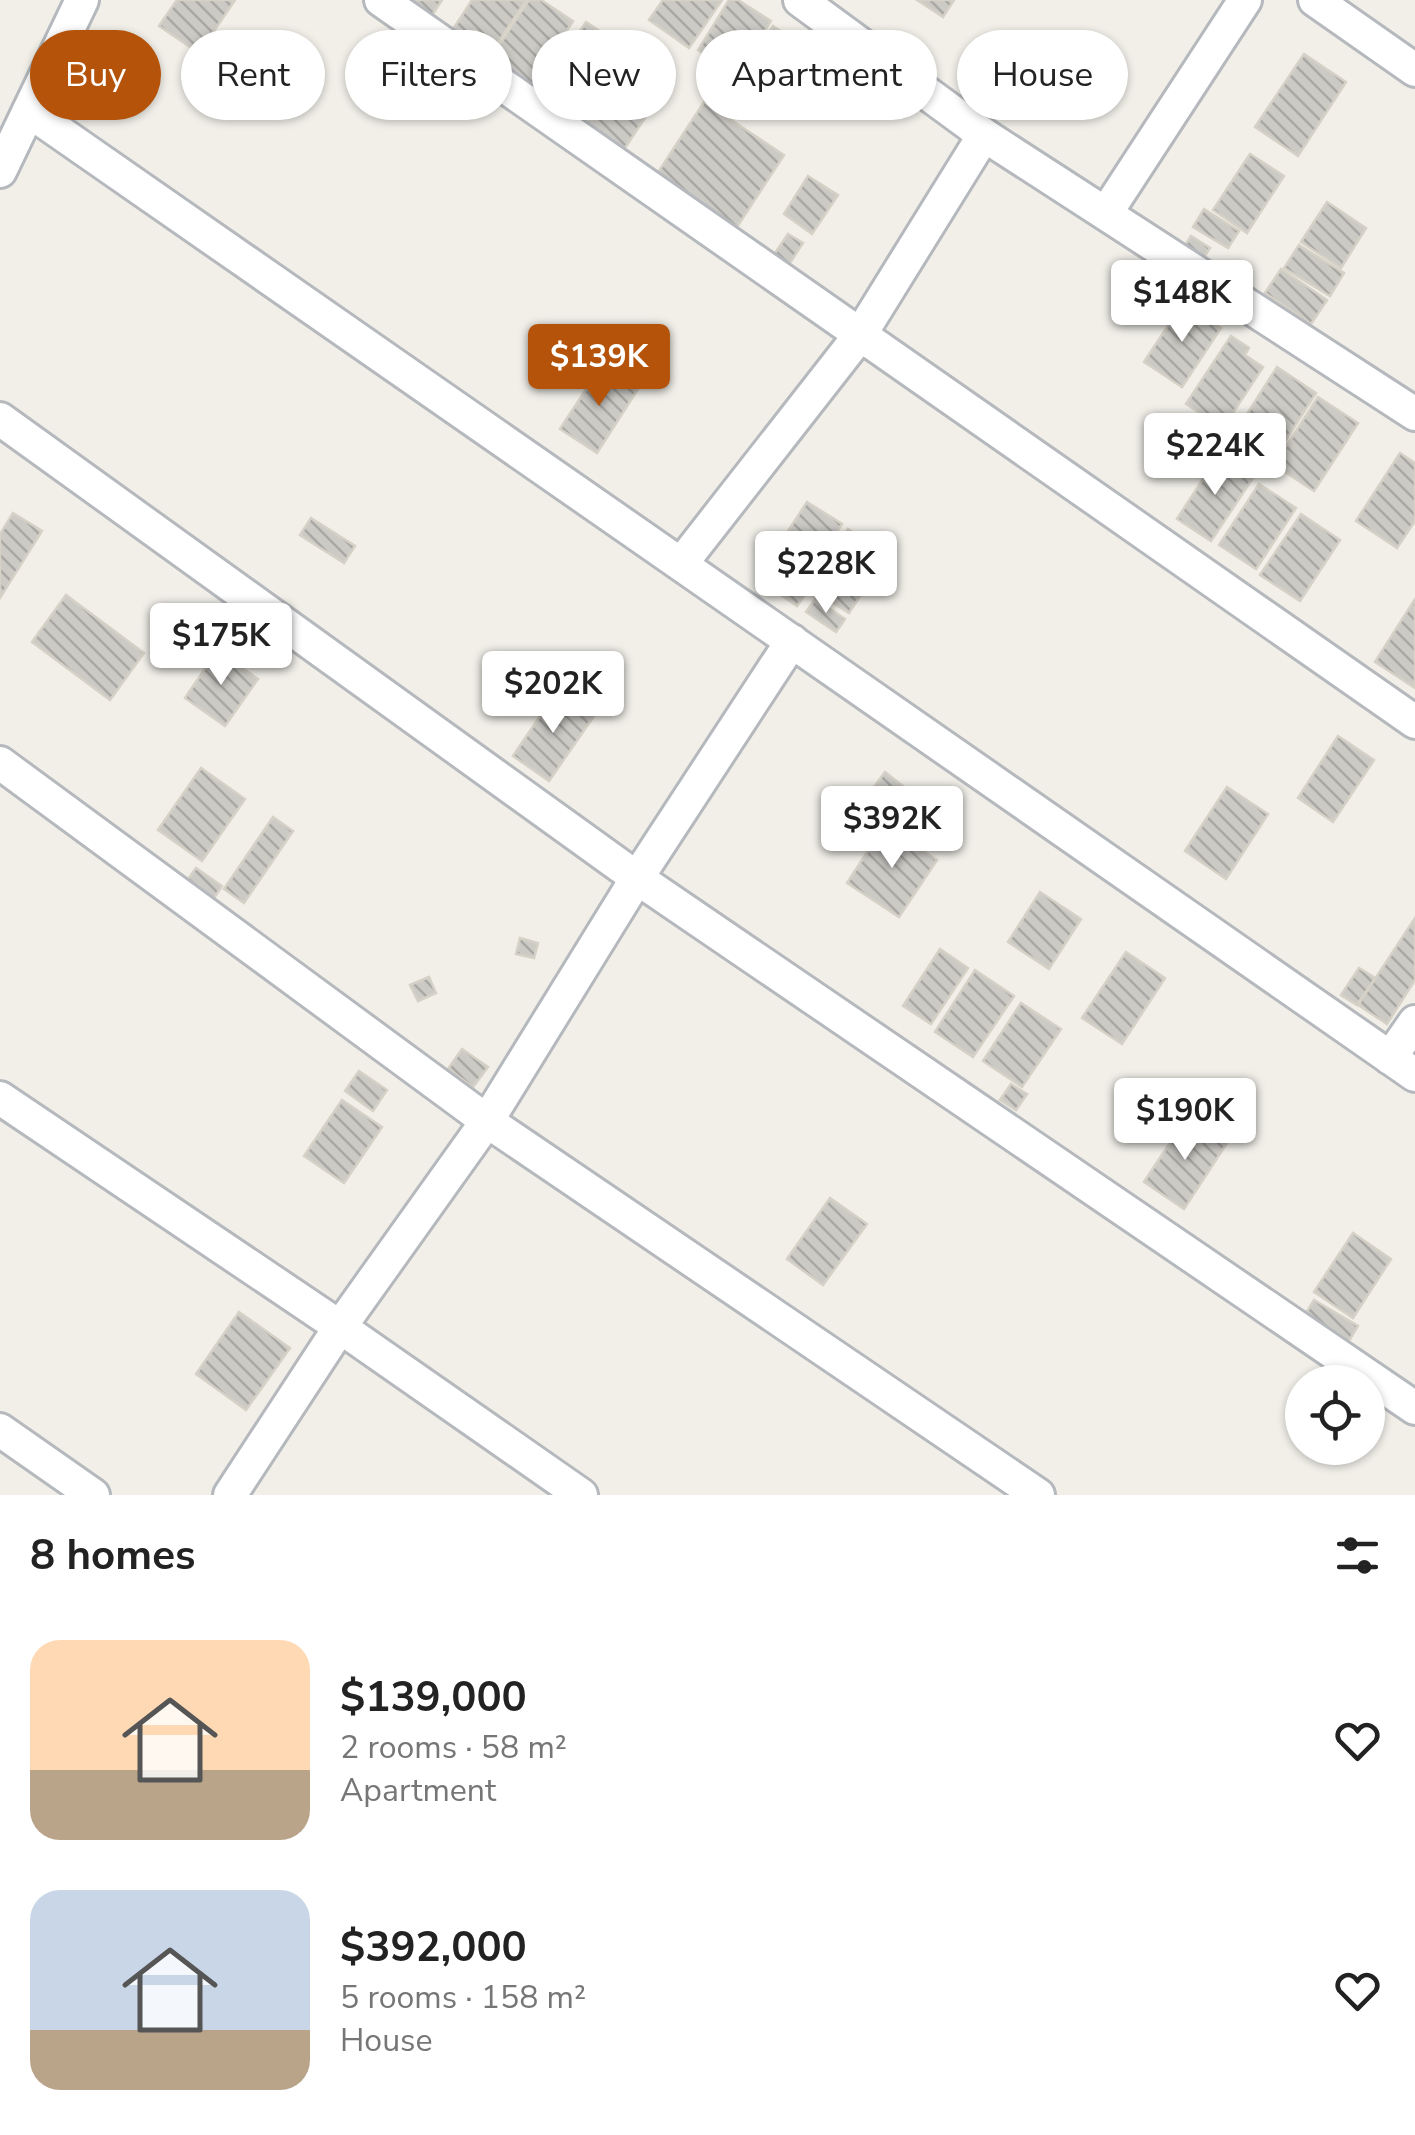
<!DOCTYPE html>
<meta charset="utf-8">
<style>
:root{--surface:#fff;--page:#f6f6f6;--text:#222;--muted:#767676;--accent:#b45309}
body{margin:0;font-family:"Nunito Sans",sans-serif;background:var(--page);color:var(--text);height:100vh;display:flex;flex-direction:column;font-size:38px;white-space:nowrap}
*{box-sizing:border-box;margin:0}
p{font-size:32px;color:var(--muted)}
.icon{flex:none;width:55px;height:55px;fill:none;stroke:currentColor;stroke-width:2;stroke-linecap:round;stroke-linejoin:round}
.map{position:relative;height:1495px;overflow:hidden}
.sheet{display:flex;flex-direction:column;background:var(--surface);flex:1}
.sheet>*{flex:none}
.banner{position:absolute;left:30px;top:30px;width:1355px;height:90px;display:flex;gap:20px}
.controls{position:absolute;left:1285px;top:1365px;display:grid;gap:20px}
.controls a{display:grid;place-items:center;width:100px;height:100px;border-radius:50%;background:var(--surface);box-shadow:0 2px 8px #0004;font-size:50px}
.price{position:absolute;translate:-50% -85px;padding:0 22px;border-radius:10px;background:#fff;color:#222;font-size:32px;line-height:65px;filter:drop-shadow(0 2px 5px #0008)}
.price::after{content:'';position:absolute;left:50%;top:60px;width:30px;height:22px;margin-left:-15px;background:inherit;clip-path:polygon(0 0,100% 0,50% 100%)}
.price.active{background:var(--accent);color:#fff}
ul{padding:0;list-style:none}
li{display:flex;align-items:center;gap:30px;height:250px;padding:0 30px}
li span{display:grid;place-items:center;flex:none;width:280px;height:200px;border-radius:30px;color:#555}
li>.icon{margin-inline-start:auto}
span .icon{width:120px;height:120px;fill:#fffc;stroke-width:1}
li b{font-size:42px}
h2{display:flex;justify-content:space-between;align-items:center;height:120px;padding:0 30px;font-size:42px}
.chip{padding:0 35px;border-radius:45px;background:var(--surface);box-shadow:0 2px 8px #0004;font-size:35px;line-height:90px}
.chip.active{background:var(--accent);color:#fff}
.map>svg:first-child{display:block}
.building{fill:url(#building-back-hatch);stroke:#d6d1c6;stroke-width:2.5}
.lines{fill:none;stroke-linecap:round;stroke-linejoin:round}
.minor-casing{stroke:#b5b8bc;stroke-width:38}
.minor{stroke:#fff;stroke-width:32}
</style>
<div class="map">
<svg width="1415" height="1495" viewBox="0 0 1415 1495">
<defs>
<pattern id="building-back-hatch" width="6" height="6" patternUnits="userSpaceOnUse" patternTransform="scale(2.5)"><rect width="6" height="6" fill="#cccac5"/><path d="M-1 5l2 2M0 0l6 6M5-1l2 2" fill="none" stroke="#a9a8a4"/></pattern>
</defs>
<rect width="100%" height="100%" fill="#f1efe8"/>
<g class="building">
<path d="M177,0H235L199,53L159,26Z"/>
<path d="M391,0H442L427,23Z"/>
<path d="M472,0H526L487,59L450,34Z"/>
<path d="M529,0H541L573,21L530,87L489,61Z"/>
<path d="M663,0H722L689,48L649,20Z"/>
<path d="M729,0H738L771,21L737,75L698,50Z"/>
<path d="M917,0H954L943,17Z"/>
<path d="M586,22L629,50L578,126L536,99Z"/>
<path d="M773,26L809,49L795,71L759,47Z"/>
<path d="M631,54L670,80L621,154L582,128Z"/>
<path d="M1304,54L1346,82L1298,156L1255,127Z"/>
<path d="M819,55L856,82L841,103L804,76Z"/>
<path d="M704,102L784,155L737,227L657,174Z"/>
<path d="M1250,154L1284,176L1247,233L1213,210Z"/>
<path d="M808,176L838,195L812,234L784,214Z"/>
<path d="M1327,202L1366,228L1341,268L1301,242Z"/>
<path d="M1204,209L1239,231L1228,248L1193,227Z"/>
<path d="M788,234L803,243L782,275L767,265Z"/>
<path d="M1191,236L1210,248L1201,262L1182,250Z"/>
<path d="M1299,245L1344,273L1330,296L1284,268Z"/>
<path d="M1281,269L1327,300L1311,324L1265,293Z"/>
<path d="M1183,303L1221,328L1182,387L1144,362Z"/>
<path d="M1231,336L1249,348L1245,355L1263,367L1223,428L1186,404Z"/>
<path d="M602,365L638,389L597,453L560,429Z"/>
<path d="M1277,367L1316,393L1270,465L1231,439Z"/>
<path d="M1318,397L1358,423L1314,491L1274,465Z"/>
<path d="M1400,453L1415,463V521L1397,548L1356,521Z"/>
<path d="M1218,456L1253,478L1211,541L1177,519Z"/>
<path d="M1259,484L1296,508L1256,569L1219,545Z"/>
<path d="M807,502L842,524L804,583L769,560Z"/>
<path d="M13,513L42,531L0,598V534Z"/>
<path d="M1301,514L1340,540L1300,601L1260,575Z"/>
<path d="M311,518L355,546L344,563L300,535Z"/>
<path d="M848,529L887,555L849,613L810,588Z"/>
<path d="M775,570L807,592L797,606L765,584Z"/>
<path d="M66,595L144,653L110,700L32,642Z"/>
<path d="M815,599L845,619L836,632L806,612Z"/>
<path d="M1415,599V688L1375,662Z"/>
<path d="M217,651L258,679L225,726L185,698Z"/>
<path d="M557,691L594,716L549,781L513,756Z"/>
<path d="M1338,736L1374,760L1333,822L1298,798Z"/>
<path d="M201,768L245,799L202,861L158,830Z"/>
<path d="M885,772L904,787L891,805L871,791Z"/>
<path d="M1227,787L1268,814L1226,879L1185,851Z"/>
<path d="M907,789L960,826L948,843L895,806Z"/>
<path d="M273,817L293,831L244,903L224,889Z"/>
<path d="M885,825L937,860L899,917L847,883Z"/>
<path d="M196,868L222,886L212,901L186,882Z"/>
<path d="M1040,892L1081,919L1049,969L1008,942Z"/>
<path d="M1415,918V980L1387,1024L1358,1005Z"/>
<path d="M520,938L538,943L534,958L516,954Z"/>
<path d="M940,949L968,968L931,1024L903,1006Z"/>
<path d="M1126,952L1165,978L1122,1044L1082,1018Z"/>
<path d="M1359,968L1375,978L1357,1005L1341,995Z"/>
<path d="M975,970L1014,996L973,1057L935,1032Z"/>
<path d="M429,977L436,993L418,1001L410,985Z"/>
<path d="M1021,1003L1061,1029L1022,1087L983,1061Z"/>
<path d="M462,1049L488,1067L473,1087L448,1069Z"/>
<path d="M359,1071L387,1090L373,1111L345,1091Z"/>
<path d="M1011,1084L1027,1094L1016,1110L1000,1100Z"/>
<path d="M342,1100L382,1127L344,1183L304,1156Z"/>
<path d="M1187,1117L1227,1143L1184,1209L1144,1182Z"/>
<path d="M830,1198L867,1224L823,1285L787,1259Z"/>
<path d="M1353,1233L1391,1259L1353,1318L1314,1292Z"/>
<path d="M1314,1300L1358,1326L1347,1344L1303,1318Z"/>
<path d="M239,1312L290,1348L246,1410L196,1374Z"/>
</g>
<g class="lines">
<g class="minor-casing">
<g id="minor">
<path d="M381,0L1415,722"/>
<path d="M800,0L984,135L1415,414"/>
<path d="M1315,0L1415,70"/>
<path d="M29,111L1415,1075"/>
<path d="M0,171L82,0"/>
<path d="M1106,213L1245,0"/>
<path d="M0,419L637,878L1415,1408"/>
<path d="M681,564L860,335L984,135"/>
<path d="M0,763L487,1121L1038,1495"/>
<path d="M1390,1058L1415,1022"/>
<path d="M0,1098L340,1327L581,1495"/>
<path d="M0,1430L93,1495"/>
<path d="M230,1495L340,1327L487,1121L637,878L792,641"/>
</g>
</g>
<use href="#minor" class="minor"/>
</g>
</svg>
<div class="controls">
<a><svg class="icon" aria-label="locate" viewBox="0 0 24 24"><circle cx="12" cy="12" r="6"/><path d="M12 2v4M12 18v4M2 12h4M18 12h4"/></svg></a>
</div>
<b class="price" style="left:1182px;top:345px">$148K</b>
<b class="price active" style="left:599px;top:409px">$139K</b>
<b class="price" style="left:1215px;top:498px">$224K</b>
<b class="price" style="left:826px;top:616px">$228K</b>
<b class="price" style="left:221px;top:688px">$175K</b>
<b class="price" style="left:553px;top:736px">$202K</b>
<b class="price" style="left:892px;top:871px">$392K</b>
<b class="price" style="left:1185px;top:1163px">$190K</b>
<div class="banner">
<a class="chip active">Buy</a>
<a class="chip">Rent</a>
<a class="chip">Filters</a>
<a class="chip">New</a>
<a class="chip">Apartment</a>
<a class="chip">House</a>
</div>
</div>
<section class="sheet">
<h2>8 homes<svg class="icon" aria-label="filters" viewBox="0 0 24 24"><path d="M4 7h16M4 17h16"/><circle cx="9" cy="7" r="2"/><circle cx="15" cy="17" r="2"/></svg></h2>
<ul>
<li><span style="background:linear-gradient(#ffd9b3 65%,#b9a48a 0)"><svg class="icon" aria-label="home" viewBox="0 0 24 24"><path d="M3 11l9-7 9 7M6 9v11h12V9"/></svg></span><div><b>$139,000</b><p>2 rooms · 58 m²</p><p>Apartment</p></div><svg class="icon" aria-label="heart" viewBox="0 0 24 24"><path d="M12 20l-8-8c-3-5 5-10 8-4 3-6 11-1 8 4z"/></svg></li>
<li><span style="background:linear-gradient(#c9d6e8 70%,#b9a48a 0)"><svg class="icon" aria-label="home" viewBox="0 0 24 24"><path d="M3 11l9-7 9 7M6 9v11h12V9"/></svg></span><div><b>$392,000</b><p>5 rooms · 158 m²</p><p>House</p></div><svg class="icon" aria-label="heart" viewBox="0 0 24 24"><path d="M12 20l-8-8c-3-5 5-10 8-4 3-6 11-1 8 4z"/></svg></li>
</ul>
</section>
